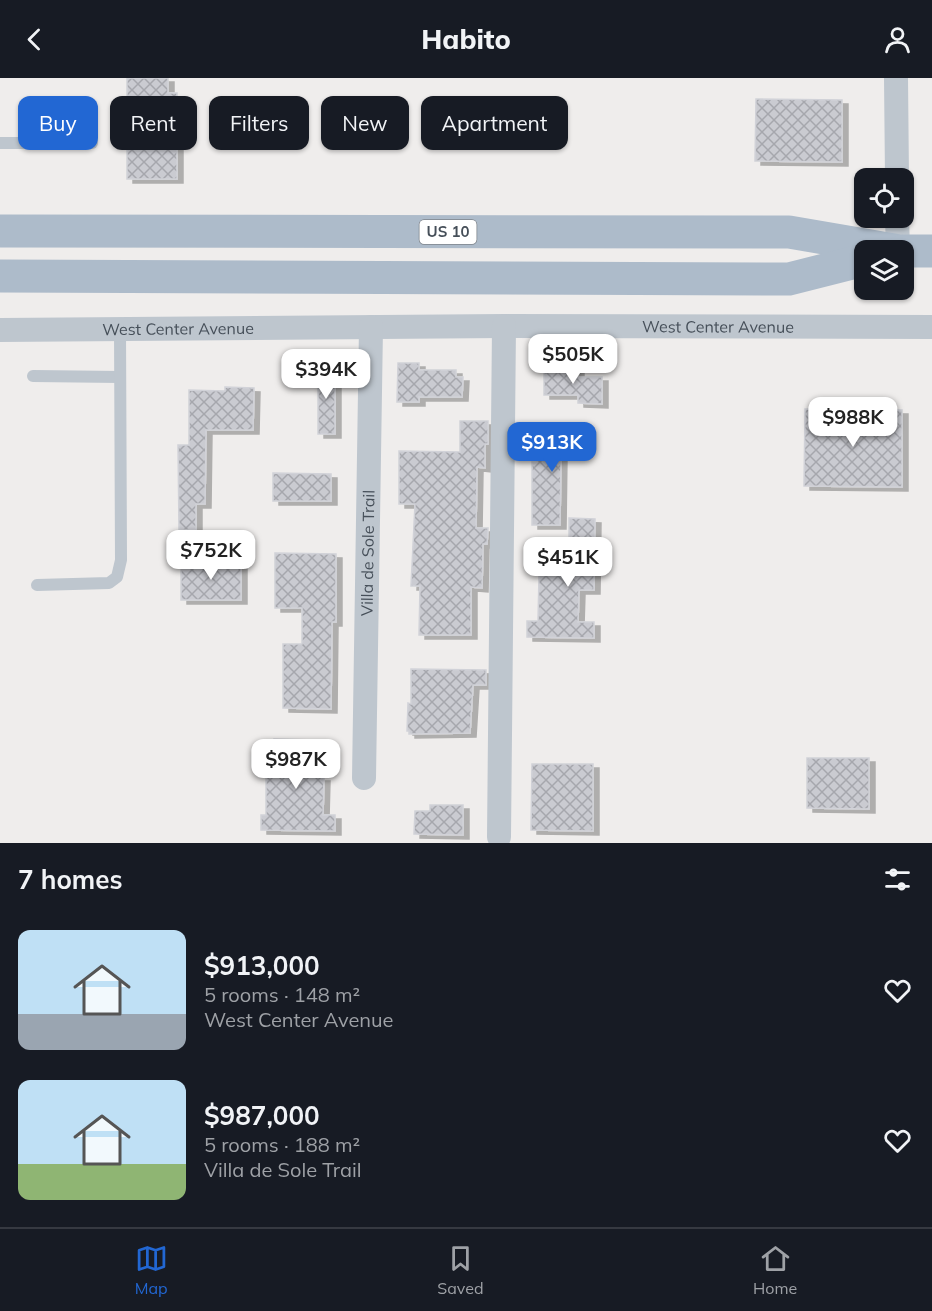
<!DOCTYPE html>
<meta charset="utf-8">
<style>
:root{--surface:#171b24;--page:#20242c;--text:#f1f3f6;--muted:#9ea1a6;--line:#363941;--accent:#2267d3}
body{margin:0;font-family:Mulish,sans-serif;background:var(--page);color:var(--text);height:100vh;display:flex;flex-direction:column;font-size:22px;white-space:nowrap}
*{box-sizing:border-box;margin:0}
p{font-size:20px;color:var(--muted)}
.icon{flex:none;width:33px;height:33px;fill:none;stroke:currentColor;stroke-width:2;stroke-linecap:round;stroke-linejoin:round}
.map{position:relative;height:765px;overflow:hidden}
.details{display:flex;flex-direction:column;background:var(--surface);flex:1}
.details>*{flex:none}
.top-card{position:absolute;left:18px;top:18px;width:600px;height:54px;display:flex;gap:12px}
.tools{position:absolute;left:854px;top:90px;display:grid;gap:12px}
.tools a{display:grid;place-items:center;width:60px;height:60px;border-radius:12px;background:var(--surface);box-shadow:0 2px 4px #0004;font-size:30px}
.price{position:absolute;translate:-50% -51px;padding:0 14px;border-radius:12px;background:#fff;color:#222;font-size:20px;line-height:39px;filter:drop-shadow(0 2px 3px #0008)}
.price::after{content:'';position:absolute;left:50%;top:36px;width:18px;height:14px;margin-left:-9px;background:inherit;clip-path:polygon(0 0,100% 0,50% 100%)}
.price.selected{background:var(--accent);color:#fff}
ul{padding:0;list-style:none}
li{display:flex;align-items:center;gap:18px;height:150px;padding:0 18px}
li span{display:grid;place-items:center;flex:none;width:168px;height:120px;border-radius:12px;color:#555}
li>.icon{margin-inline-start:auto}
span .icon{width:72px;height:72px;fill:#fffc;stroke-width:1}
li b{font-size:26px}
h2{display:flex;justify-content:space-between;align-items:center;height:72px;padding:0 18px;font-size:26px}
.tag{padding:0 21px;border-radius:12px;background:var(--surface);box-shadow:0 2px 4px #0004;font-size:21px;line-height:54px}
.tag.selected{background:var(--accent);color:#fff}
header{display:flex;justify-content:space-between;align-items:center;height:78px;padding:0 18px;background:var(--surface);font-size:27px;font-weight:800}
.dock{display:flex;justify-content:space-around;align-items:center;height:84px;border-top:2px solid var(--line);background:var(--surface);font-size:16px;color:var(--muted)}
.dock a{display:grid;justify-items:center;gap:3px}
.dock .selected{color:var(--accent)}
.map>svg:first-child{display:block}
.building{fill:url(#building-cross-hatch);stroke:#d1d2d8;stroke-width:1.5;filter:url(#shadow)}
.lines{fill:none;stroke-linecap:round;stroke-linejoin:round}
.lane{stroke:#bec6ce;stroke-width:12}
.street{stroke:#bec6ce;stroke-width:24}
.primary{stroke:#adbbca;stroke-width:33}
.labels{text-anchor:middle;stroke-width:5;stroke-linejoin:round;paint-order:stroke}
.shield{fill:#fff;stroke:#7e848b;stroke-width:1.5}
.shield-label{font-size:15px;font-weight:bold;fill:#464f59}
.street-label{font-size:16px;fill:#464f59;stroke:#fff}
</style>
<header><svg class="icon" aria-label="back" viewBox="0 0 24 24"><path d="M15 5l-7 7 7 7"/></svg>Habito<svg class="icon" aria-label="person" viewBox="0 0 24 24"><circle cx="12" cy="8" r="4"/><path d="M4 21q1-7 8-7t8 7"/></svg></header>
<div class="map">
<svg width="932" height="765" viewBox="0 0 932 765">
<defs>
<pattern id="building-cross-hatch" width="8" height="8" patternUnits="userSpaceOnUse" patternTransform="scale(1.5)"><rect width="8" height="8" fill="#cacbd1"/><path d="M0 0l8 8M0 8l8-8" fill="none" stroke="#a6a7ad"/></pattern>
<filter id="shadow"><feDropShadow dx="6" dy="4" stdDeviation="0" flood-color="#0004"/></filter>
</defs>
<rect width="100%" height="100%" fill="#efedec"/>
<g class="building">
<path d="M127,0H168V15H177V101H127Z"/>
<path d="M756,21L842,22V84L755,83Z"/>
<path d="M398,285H419V292H456V299H463L462,319H419V324H397Z"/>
<rect x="318" y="288" width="17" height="68"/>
<path d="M544,290H578V299H602V326L578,325V317H544Z"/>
<path d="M225,309L254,310L253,352H206L205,426H196V452H179L178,367H189V312L225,313Z"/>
<path d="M805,331L902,332V409L804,408Z"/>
<path d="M460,343H488V366H485V390L477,389L476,450H488L487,466H483L482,510L471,509V557H419L420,508H411L415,426H399V373L460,374Z"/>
<path d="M537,353L586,354V375H561L560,447H532V384H537Z"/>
<path d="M273,395L331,396V423H273Z"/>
<path d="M569,440L595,441L594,512H579L578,544H594V560L527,559V543H538L539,496L569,497Z"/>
<path d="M275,475L336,476V544H332L331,631L283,630V566H302V530H275Z"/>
<path d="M181,484L241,485V522H181Z"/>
<path d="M411,591L486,592V607H473L470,655L409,656V653H407L408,625L411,626Z"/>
<path d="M274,661L318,662L317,699H324L323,737H335V753L261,752V737H266V697H273Z"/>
<path d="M807,680H869V731L807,730Z"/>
<path d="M532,686H593V753L531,752Z"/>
<path d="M430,727H463V757L414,756L415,733H430Z"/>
</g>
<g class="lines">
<g class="lane">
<path d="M0,65H92"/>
<path d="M33,298L120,299"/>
<path d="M37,507L109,505L117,499L121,482L120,251"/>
</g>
<g class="street">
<path d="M896,0L897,100"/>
<path d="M897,140L898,172"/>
<path id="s1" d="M0,252L504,248L932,249"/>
<path id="s2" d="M364,700L371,249"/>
<path d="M499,759L504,248"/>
</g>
<g class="primary">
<path d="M0,153L789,154L894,172"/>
<path d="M903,173H932"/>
<path d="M0,198L789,201L864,182"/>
</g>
</g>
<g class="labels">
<rect class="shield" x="419.5" y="142" width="57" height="24" rx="4.5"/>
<g class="shield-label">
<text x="448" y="159">US 10</text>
</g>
<g class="street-label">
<text dy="6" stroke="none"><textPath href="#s1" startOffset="718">West Center Avenue</textPath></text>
<text dy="6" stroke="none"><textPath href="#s1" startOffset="178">West Center Avenue</textPath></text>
<text dy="6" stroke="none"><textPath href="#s2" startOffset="225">Villa de Sole Trail</textPath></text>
</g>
</g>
</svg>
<div class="tools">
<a><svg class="icon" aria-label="locate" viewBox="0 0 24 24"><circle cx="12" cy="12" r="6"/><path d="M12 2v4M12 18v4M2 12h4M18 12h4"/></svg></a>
<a><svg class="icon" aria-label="layers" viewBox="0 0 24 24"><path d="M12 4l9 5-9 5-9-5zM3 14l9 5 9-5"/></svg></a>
</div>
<b class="price" style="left:573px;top:307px">$505K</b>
<b class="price" style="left:326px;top:322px">$394K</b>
<b class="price" style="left:853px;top:370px">$988K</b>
<b class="price selected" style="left:552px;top:395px">$913K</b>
<b class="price" style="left:211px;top:503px">$752K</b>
<b class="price" style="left:568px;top:510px">$451K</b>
<b class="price" style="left:296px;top:712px">$987K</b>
<div class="top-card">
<a class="tag selected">Buy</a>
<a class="tag">Rent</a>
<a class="tag">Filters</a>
<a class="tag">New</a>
<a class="tag">Apartment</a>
</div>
</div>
<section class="details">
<h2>7 homes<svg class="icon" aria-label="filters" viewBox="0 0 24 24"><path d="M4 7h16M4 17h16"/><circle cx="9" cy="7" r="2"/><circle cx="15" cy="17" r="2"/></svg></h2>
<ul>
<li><span style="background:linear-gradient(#bfe0f5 70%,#9aa5b1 0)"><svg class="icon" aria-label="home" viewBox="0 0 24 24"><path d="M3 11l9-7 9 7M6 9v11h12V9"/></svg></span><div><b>$913,000</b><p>5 rooms · 148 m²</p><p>West Center Avenue</p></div><svg class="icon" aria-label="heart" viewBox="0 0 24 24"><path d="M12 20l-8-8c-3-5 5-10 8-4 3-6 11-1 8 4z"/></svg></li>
<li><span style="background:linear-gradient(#bfe0f5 70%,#8fb573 0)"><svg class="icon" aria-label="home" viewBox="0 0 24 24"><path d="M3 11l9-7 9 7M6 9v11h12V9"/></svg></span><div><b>$987,000</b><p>5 rooms · 188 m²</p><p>Villa de Sole Trail</p></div><svg class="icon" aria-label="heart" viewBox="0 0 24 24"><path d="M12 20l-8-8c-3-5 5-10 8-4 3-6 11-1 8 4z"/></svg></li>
</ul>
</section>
<nav class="dock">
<a class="selected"><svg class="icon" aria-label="map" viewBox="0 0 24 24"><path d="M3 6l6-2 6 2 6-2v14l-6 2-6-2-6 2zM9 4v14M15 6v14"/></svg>Map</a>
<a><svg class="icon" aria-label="saved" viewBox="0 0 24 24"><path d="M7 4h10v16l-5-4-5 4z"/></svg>Saved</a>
<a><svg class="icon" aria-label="home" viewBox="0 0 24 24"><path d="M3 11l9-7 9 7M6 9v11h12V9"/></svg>Home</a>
</nav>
